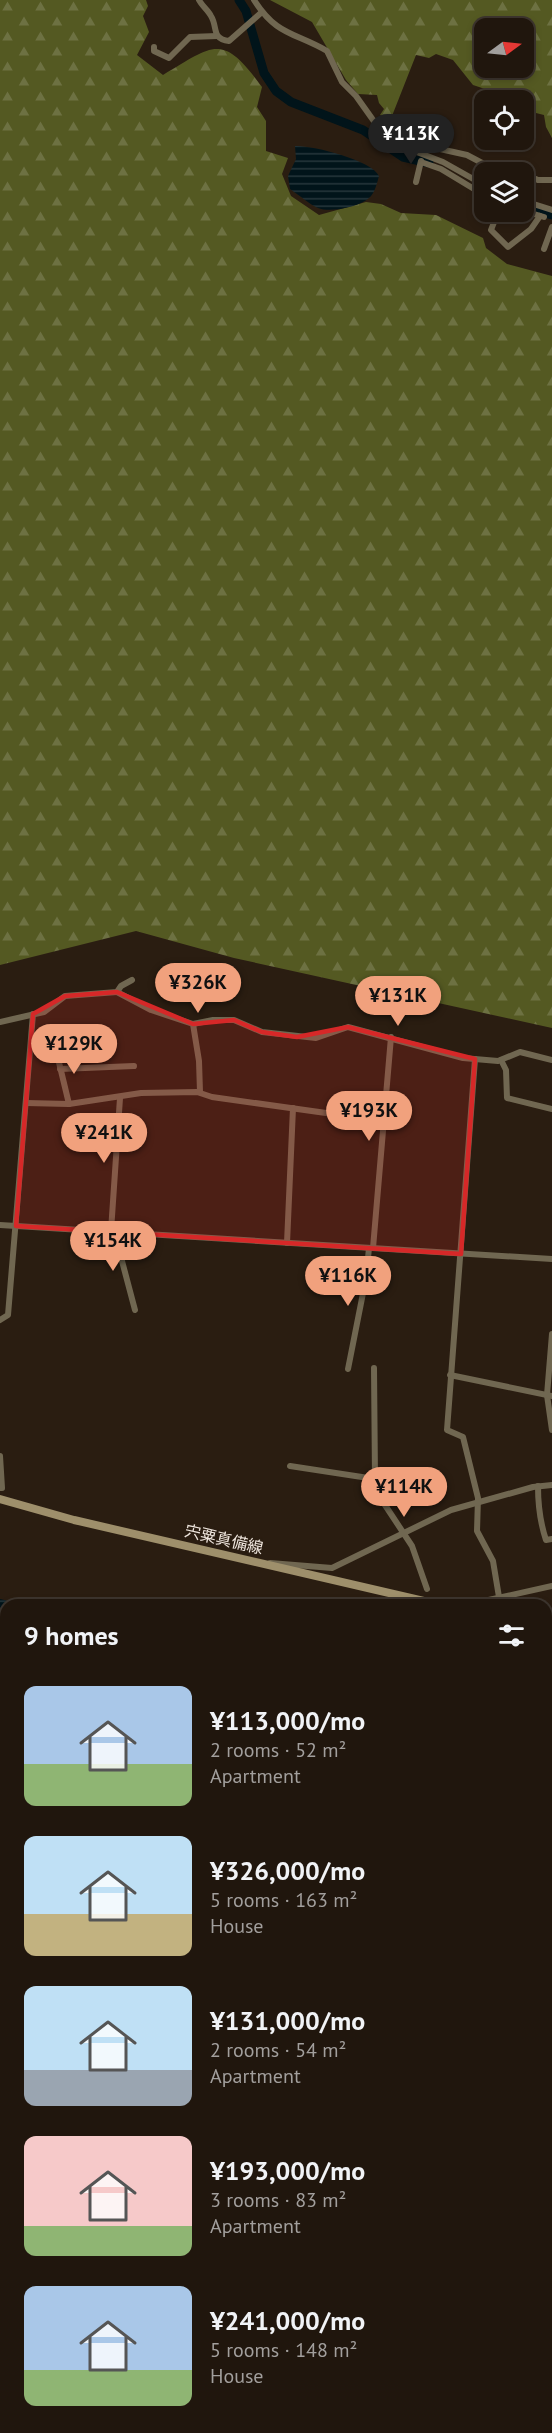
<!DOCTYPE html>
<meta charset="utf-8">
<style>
:root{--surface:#20160d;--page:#2d231b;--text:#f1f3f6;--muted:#a29f9d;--line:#3d352e;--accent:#f1a17d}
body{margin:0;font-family:"PT Sans","Noto Sans JP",sans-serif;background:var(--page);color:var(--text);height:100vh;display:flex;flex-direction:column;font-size:22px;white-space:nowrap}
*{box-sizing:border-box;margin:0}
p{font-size:20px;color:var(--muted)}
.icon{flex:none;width:33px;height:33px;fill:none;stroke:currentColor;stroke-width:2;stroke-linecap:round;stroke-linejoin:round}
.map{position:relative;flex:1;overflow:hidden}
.sheet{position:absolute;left:0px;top:1599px;width:552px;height:834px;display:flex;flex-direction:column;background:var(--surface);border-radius:18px 18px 0 0;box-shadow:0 3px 9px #0003,0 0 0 2px var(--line)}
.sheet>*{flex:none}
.needle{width:39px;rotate:75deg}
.buttons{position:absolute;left:474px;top:18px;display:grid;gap:12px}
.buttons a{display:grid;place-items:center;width:60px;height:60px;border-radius:12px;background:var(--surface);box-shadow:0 3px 9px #0003,0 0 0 2px var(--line);font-size:30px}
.price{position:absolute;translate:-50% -51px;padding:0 14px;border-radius:21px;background:var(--accent);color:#111;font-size:20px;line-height:39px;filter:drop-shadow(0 2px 3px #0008)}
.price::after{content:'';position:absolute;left:50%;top:36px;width:18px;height:14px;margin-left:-9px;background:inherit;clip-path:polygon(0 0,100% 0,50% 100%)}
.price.current{background:#222;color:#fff}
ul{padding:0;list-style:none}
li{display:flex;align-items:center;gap:18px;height:150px;padding:0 24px}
li span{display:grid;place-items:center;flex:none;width:168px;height:120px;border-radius:12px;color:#555}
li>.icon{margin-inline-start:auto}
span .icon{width:72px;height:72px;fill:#fffc;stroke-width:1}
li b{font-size:26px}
h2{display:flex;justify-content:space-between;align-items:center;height:72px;padding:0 24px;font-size:26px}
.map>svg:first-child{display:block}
.forest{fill:url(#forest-firs);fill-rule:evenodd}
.water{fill:url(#water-rules)}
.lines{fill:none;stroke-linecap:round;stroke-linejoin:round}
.stream{stroke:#01141a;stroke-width:1.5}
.river{stroke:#01141a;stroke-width:9}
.highway-tunnel{stroke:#483b30;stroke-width:10;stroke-dasharray:10 5;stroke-linecap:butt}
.street{stroke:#706751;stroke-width:6}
.secondary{stroke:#9e8f6b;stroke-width:8}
.highway{stroke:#e2ca92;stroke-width:10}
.rail-casing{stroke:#b8aea5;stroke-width:4}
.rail{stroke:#2a1d11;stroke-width:1.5;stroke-dasharray:4.5;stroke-linecap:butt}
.marked{fill:#d62828;fill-opacity:0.2;stroke:#d62828;stroke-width:4.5;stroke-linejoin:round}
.labels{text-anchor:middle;stroke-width:4.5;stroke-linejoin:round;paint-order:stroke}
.street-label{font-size:16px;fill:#efe6de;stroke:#2a1d11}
</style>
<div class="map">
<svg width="552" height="2433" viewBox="0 0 552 2433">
<defs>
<pattern id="forest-firs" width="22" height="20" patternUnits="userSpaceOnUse" patternTransform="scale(1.5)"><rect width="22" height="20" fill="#545922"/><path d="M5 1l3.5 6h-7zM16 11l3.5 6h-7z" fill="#6d7142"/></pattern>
<pattern id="water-rules" width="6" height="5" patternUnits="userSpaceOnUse" patternTransform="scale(1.5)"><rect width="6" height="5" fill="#01141a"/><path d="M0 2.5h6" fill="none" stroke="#26363b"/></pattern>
</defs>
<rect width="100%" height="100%" fill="#2a1d11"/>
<g class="forest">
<path d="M0,0H146L148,6L143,16L149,32L137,55L163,75C214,45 222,32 262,87L257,107L266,121V151L288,158L282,174L291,196L319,215L366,202L381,204L401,213L436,215L483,238L486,248L507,264L552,276V1028L234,958L136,931L0,965Z"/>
<path d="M270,0H552V138L546,127L544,115L532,112L533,105L473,85L453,60L436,54L429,58L416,55L390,121L380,115L384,109L379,103L377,95L358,94L346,80L312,22ZM484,28H524V68H484Z"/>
<path d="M546,1843H552V1984L546,1975Z"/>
<path d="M6,2100V2337L0,2336V2102Z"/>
<path d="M552,2262V2386L550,2387L546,2385V2263Z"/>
<path d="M552,2412V2433H524V2427H546V2414Z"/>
<path d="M119,2427L110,2433H34L30,2428Z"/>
<path d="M357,2427H445L451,2433H353Z"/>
</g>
<g class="water">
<path d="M295,146C311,145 372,160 379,176C377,183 375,193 369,198C359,207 330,213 318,208C309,204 299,195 290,189L288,176L296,159Z"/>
<path d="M0,1599L25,1605H6V1625L0,1626Z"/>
<rect x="546" y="1710" width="6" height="117"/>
</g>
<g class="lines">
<path class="stream" d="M0,2011L6,2014"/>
<g class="river">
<path d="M239,0L246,11L264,73L276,91L291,102L363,130L403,157L429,163"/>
<path d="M524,208L552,215"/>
</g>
<path class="highway-tunnel" d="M546,1837L552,1836"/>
<g class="street">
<path d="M199,0C202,6 208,10 211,16C218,27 211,39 229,41L262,12"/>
<path d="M254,0C277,36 294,32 327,51L342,82L356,96L388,141L443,162L484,185"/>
<path d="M154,47V51L169,58L190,37L217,36"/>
<path d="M380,128L440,149L467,155L484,164L501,165L520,172"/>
<path d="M421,162L441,169L484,195"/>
<path d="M524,174L538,180H552"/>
<path d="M416,182L421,161"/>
<path d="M524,201L552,210"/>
<path d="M524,211L544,217"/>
<path d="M498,212L491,230L508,247L531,229L540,216"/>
<path d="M544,249L552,227"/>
<path d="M117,992L151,1010L193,1024L199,1061L200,1092"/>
<path d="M0,1022L44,1012L65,996L117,992L121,986L132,980"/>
<path d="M193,1024L213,1020H234L262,1032L316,1038L348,1027L463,1058L498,1061L520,1052L552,1060"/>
<path d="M56,1050L69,1104"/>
<path d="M475,1059L447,1430L463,1437L478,1498L477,1531L493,1561L499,1597"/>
<path d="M501,1060L506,1070L507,1098L552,1109"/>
<path d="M60,1069L134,1066"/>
<path d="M26,1103L69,1104L141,1093L197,1092L212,1097L383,1121"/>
<path d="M0,1225L552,1259"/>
<path d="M111,1231L120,1098"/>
<path d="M124,1233L122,1261L135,1310"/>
<path d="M287,1243L293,1108"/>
<path d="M373,1248L391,1037"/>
<path d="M0,1320L8,1315L33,1014"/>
<path d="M552,1334L547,1395L552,1430"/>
<path d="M374,1368L375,1479L383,1502L412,1546L427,1589"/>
<path d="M348,1369L366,1278L369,1248"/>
<path d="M450,1375L552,1396"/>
<path d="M0,1456L2,1488H0"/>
<path d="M290,1466L375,1479"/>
<path d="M538,1486C538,1505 540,1522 546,1540L552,1539"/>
<path d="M270,1563L332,1568L451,1510L533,1487L552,1485"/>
<path d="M484,1601L552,1586"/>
<path d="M0,1996L6,1997"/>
<path d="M0,2007L6,2010"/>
<path d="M546,2020L552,2025"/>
<path d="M0,2049L6,2047"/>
<path d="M0,2063L6,2060"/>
<path d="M546,2232L552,2235"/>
<path d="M274,2427L276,2433"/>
<path d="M467,2427L475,2433"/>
<path d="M114,2433L126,2427"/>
<path d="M180,2433L188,2427"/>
<path d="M239,2433L244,2427"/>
</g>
<g class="secondary">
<path d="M0,1499L74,1520L441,1605"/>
<path d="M546,1624L552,1625"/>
</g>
<path class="highway" d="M0,1902L6,1901"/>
<g class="rail-casing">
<g id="rail">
<path d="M546,2253L552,2252"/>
<path d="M191,2433L199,2427"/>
</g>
</g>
<use href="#rail" class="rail"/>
</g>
<path class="marked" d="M117,992L193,1024L234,1020L262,1032L297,1037L348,1027L475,1059L461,1254L16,1226L33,1014L65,996Z"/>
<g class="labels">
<g class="street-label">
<text transform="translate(224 1539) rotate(13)" y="6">宍粟真備線</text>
</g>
</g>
</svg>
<div class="buttons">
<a><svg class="needle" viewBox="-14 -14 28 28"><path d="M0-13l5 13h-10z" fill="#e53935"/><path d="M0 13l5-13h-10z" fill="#a29f9d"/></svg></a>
<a><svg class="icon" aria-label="locate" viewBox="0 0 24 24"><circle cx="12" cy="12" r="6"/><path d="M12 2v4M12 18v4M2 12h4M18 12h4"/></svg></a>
<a><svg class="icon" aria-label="layers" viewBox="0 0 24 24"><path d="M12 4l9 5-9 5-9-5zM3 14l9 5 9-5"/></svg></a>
</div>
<b class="price current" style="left:411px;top:165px">¥113K</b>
<b class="price" style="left:198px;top:1014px">¥326K</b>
<b class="price" style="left:398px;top:1027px">¥131K</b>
<b class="price" style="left:74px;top:1075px">¥129K</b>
<b class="price" style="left:369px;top:1142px">¥193K</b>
<b class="price" style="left:104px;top:1164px">¥241K</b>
<b class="price" style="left:113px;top:1272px">¥154K</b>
<b class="price" style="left:348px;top:1307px">¥116K</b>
<b class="price" style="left:404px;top:1518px">¥114K</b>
<section class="sheet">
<h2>9 homes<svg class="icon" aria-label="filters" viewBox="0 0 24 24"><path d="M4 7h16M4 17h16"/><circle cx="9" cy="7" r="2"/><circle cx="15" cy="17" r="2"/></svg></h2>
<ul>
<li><span style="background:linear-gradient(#a9c7e8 65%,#8fb573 0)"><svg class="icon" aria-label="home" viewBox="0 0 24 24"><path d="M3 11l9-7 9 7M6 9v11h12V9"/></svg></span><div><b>¥113,000/mo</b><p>2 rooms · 52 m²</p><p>Apartment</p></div></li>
<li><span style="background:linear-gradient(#bfe0f5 65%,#c2b280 0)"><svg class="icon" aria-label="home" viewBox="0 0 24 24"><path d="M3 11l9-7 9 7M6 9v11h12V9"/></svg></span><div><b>¥326,000/mo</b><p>5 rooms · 163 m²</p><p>House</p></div></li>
<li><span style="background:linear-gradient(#bfe0f5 70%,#9aa5b1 0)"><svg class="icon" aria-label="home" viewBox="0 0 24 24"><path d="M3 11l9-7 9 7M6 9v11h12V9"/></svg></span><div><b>¥131,000/mo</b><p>2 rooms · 54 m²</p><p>Apartment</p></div></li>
<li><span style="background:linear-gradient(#f6c9c9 75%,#8fb573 0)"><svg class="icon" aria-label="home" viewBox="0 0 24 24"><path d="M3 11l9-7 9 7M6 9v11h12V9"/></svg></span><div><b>¥193,000/mo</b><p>3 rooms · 83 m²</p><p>Apartment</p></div></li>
<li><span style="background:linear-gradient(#a9c7e8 70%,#8fb573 0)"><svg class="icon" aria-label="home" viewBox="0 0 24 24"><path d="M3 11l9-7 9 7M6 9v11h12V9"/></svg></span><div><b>¥241,000/mo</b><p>5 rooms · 148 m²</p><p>House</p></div></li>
</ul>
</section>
</div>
